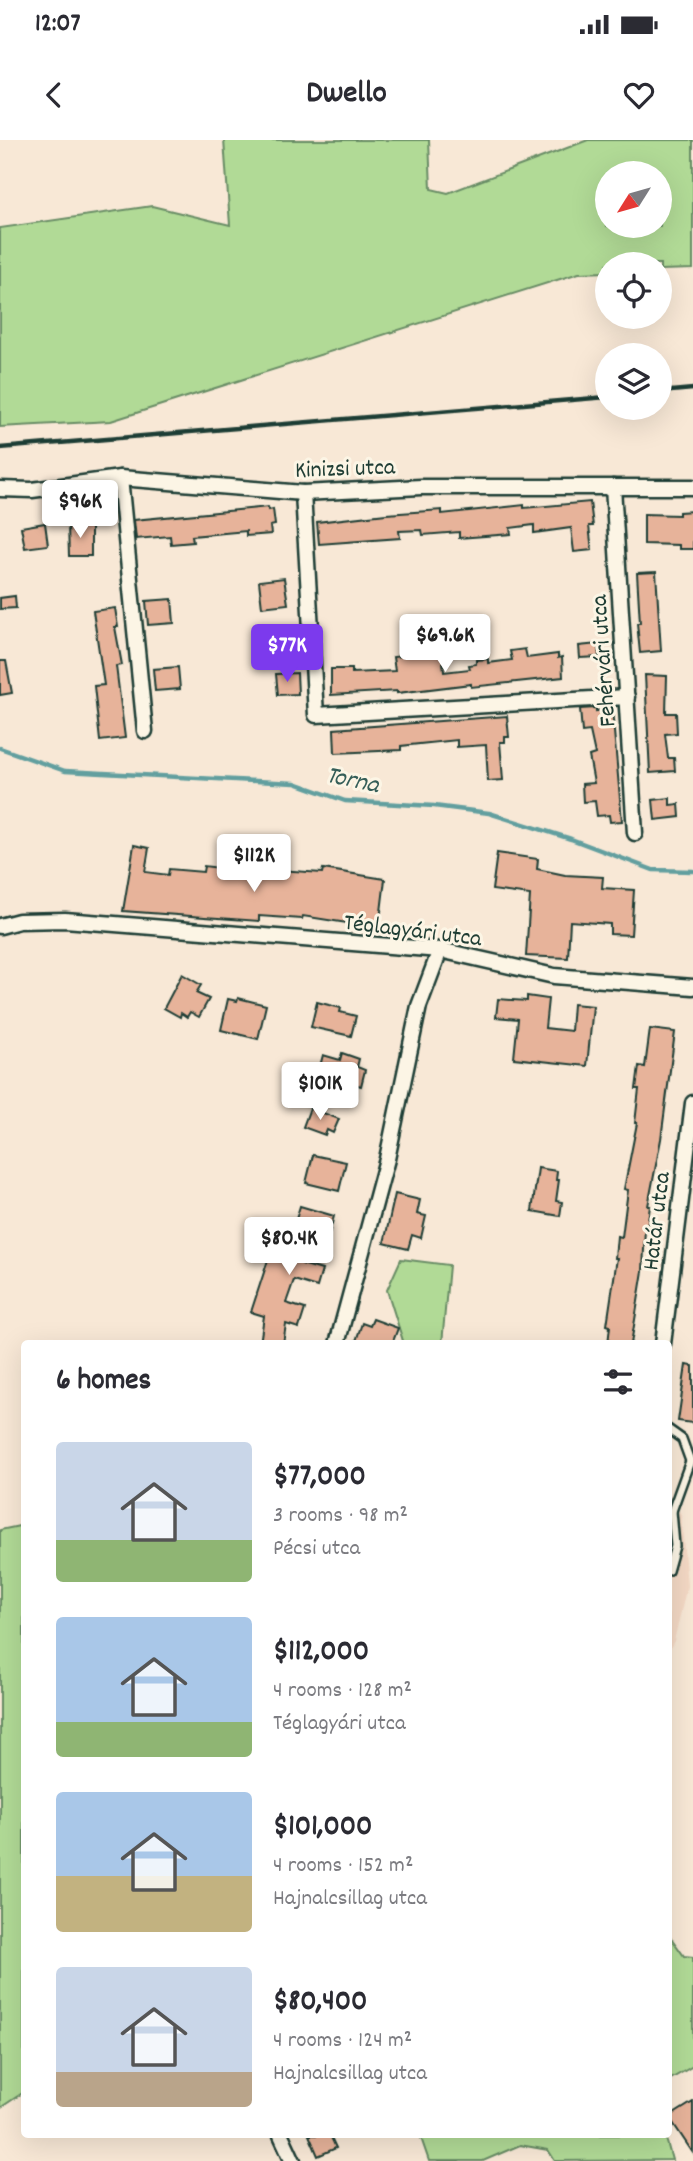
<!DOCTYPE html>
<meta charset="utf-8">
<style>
:root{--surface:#fff;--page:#f2f2f3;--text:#2b2b33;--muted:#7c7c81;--accent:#7c3aed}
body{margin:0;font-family:Dekko,sans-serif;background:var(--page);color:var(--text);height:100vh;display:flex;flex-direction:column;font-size:26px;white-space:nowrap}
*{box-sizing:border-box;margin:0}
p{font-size:23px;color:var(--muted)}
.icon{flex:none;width:38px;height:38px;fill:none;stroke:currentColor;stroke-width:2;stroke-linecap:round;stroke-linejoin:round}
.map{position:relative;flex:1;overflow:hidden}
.sheet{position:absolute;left:21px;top:1200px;width:651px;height:798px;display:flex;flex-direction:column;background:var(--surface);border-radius:7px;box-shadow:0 7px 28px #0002}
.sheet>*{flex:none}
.needle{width:46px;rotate:233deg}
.fabs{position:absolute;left:595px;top:21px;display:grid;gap:14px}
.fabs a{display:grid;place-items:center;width:77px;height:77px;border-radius:50%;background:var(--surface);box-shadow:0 7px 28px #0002;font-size:35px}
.price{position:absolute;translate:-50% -60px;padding:0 16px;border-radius:7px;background:#fff;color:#222;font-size:23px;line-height:46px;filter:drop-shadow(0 2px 4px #0008)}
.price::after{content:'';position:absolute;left:50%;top:42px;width:21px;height:16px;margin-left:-10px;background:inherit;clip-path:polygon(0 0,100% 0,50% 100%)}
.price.current{background:var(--accent);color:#fff}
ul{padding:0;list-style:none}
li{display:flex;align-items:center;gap:21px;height:175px;padding:0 35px}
li span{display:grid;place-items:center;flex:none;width:196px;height:140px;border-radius:7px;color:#555}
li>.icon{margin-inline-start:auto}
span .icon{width:84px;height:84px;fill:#fffc;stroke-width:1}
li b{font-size:30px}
h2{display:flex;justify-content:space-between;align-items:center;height:84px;padding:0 35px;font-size:30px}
.status{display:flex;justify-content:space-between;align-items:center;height:49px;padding:0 35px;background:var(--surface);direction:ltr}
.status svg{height:19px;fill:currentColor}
header{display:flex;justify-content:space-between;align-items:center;height:91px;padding:0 35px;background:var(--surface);font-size:32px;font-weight:700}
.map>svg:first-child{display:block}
.built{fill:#f3d8c4}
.green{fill:#b1da96;stroke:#688c65;stroke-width:2;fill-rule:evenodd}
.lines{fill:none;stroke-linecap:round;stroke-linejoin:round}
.stream{stroke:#629f9f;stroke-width:4.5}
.building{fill:#e7b39a;stroke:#1f3d34;stroke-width:2}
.service-casing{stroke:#1f3d34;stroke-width:12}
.minor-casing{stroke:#1f3d34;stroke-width:19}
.service{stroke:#fcf5e5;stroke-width:7}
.minor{stroke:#fcf5e5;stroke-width:14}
.rail{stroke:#1f3d34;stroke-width:4.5}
.labels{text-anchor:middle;stroke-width:6;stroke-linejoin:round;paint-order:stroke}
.street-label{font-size:24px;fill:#1f3d34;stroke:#fcf5e5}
.water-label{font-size:26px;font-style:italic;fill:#355e58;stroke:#fcf5e5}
</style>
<div class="status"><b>12:07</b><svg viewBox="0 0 49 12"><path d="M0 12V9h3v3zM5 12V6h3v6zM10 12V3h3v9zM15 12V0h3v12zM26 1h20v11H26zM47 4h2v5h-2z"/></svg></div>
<header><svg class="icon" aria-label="back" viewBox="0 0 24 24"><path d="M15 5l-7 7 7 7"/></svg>Dwello<svg class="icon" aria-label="heart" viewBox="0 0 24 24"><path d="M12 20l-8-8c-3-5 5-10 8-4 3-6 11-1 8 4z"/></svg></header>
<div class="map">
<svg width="693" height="2021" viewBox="0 0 693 2021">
<rect width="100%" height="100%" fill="#f8e8d6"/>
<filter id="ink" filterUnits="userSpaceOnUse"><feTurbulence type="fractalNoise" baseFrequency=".0143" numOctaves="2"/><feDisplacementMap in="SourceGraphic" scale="14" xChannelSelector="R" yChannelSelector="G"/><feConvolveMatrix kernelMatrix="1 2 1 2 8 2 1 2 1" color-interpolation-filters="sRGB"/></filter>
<g filter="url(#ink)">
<path class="built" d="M669,1355L681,1374L687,1446L674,1501L669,1510Z"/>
<g class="green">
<path d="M224,0H429L431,49L448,53L588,0H693V129L660,130V124H607V132L579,133L111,281L0,287V88L152,66L230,85ZM607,33H660V86H607Z"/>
<path d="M401,1119L449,1125L442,1204H404L387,1150Z"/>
<path d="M24,1385V1952L0,1968V1390Z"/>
<path d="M669,1795L684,1816L693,1817V1926L669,1940Z"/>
<path d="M420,1995H665L672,2020L555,2021L548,2010L520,2005L483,2021H429Z"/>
</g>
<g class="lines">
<path class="stream" d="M0,608L65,631L295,643L345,661L434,666L489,673L571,699L653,730L693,731"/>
</g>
<g class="building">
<path d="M590,362L593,386H589L592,410L574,412L571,388L534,393V385L510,388L511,394L459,398V392L423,395L422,390L399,391L400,398L319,404L317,382L386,374L442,370V374L524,365V368Z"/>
<path d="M268,367L269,370L273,369L275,385L270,386L271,394L246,396V391L192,396L193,402L171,404L170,396L136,399L134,380Z"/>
<path d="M693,371V409H679V405L644,404V374L679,375V372Z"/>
<path d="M45,383L48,405L25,408L21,387Z"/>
<path d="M68,384H91V416H69Z"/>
<path d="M656,432L661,511L640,513L637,483H640L637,433Z"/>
<path d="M284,438L288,464L262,467L259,441Z"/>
<path d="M15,456L16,468L0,469V458Z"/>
<path d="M172,459L174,483L148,485L146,461Z"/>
<path d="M115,468L118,487H115L122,525L116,526L125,598L100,601L94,546L104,545L93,471Z"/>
<path d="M598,504L599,517L580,518L579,506Z"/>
<path d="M525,509L527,518L558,514V518L562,517L563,537L471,547V544L397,553V551L331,555V529H352V533L395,531L393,517L442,511L444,532L470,529L469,525L476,524V520L488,519V523L512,520L510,511Z"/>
<path d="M0,521H6L12,553L0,555Z"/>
<path d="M178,527L180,549L155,551L153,529Z"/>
<path d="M297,533L298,554L278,555L276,534Z"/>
<path d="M645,535L667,536L666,573H676L677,593L665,594L668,618H674L675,631L650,633Z"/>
<path d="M596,568V571L612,569L622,681L610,682L609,675L597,676L595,661L583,662L582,644L594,643L589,616L595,614L590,591L582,592L580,569Z"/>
<path d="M507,576L509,597H505V602H500L503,640L488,641L486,605L457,607V600L401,606V610L335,613L334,589Z"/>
<path d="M670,658V665L679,664L680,677L655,680L653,660Z"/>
<path d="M134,705L149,708L145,732L168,735L169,729L203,732L204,726L228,729L227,731L279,734V730L322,733L323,729L385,739L379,788L303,776L302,779L259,776V781L123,771Z"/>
<path d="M497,713L538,719L537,729L565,735L603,737L602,748L634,750L631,795L610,794V784L570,781L568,818L526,816L530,755L492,750Z"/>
<path d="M182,834L201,845L196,853L209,859L199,877L190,872L187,877L181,873L180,877L164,868Z"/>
<path d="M527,856L548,859L545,888L571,891L573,864L593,866L587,926L514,918L518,879L496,877L498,859L527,861Z"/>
<path d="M238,858L266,865L258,899L221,890L228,859L237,861Z"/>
<path d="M317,862L341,868L340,872L356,876L351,896L311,887Z"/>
<path d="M650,889L675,892L661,999L648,1066H650L647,1088L645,1087L643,1131L631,1204H608L610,1186L607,1185L617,1118H615L617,1096L622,1097L628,1050L624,1049L637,983H635L639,949H636L639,926L645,927Z"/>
<path d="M342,913L359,919L357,927L365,930L361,946L354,944L352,951L316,941L323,915L340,920Z"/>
<path d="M310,968L339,979L333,993L327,990L325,995L303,987Z"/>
<path d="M313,1015L346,1022L339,1051L306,1043Z"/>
<path d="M538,1028L557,1031L556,1040H559L556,1061L562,1062L560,1076L532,1071Z"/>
<path d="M395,1054L420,1060L417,1074L426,1076L421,1098L412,1095L408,1109L384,1103Z"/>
<path d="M300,1066L334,1076L328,1098L311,1093L302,1124L322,1130L317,1147L294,1140L286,1163L305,1169L299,1188L286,1184L283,1204H260L264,1176L251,1172L269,1117L278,1120L279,1114L285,1116Z"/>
<path d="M373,1179L398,1188L392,1204H355L362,1183L370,1186Z"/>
<path d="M686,1225L693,1226V1283L678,1281Z"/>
<path d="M693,1962V2013L669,1977Z"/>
<path d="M309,1995H330L336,2008L318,2016Z"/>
</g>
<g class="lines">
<g class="service-casing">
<g id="service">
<path d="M668,1289L682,1299L690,1321L672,1371L668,1374"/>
<path d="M668,1431L675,1406L672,1371"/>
</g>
</g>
<g class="minor-casing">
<g id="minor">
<path d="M120,338L145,591"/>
<path d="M613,347L635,693"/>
<path d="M0,349L32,350L120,338L303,353L421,347H693"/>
<path d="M303,353L316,575L627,557"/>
<path d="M0,786L19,781L65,780L440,810L554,836L693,847"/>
<path d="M337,1204L387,1019L419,866L440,810"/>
<path d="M663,1204L693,963"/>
<path d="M281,1995L293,2021"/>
</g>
</g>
<use href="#service" class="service"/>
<use href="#minor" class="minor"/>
<g class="rail">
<path d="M660,252L693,249"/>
<path d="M0,308L607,257"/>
</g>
</g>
</g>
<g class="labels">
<g class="street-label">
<text transform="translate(345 327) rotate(-2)" y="8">Kinizsi utca</text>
<text transform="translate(602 521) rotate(-94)" y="8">Fehérvári utca</text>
<text transform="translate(413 789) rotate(7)" y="8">Téglagyári utca</text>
<text transform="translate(655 1081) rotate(-83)" y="8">Határ utca</text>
</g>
<g class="water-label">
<text transform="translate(353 638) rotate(12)" y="9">Torna</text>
</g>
</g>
</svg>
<div class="fabs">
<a><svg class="needle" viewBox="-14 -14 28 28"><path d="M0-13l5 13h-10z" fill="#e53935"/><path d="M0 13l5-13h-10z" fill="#7c7c81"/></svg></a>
<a><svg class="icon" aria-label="locate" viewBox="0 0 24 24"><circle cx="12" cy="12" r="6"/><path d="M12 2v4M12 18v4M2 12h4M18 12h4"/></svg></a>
<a><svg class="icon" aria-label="layers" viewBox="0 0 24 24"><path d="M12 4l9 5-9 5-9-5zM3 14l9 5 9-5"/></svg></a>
</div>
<b class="price" style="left:80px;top:400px">$96K</b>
<b class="price" style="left:445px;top:534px">$69.6K</b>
<b class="price current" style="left:287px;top:544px">$77K</b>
<b class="price" style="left:254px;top:754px">$112K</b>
<b class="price" style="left:320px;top:982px">$101K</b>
<b class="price" style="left:289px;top:1137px">$80.4K</b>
<section class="sheet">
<h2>6 homes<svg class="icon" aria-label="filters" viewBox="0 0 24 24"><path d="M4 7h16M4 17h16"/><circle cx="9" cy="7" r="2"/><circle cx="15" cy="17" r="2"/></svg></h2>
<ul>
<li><span style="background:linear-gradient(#c9d6e8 70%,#8fb573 0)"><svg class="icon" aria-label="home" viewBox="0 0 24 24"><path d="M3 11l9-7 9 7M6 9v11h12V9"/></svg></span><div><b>$77,000</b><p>3 rooms · 98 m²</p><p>Pécsi utca</p></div></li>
<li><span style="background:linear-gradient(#a9c7e8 75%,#8fb573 0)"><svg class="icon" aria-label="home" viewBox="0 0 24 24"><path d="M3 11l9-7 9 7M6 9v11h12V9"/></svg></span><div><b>$112,000</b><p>4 rooms · 128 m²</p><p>Téglagyári utca</p></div></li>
<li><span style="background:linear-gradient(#a9c7e8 60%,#c2b280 0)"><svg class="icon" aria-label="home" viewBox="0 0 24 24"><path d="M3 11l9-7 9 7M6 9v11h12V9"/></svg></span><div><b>$101,000</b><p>4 rooms · 152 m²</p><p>Hajnalcsillag utca</p></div></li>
<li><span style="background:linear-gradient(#c9d6e8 75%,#b9a48a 0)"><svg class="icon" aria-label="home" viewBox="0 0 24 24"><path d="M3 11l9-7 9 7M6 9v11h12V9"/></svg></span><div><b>$80,400</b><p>4 rooms · 124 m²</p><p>Hajnalcsillag utca</p></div></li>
</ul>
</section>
</div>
